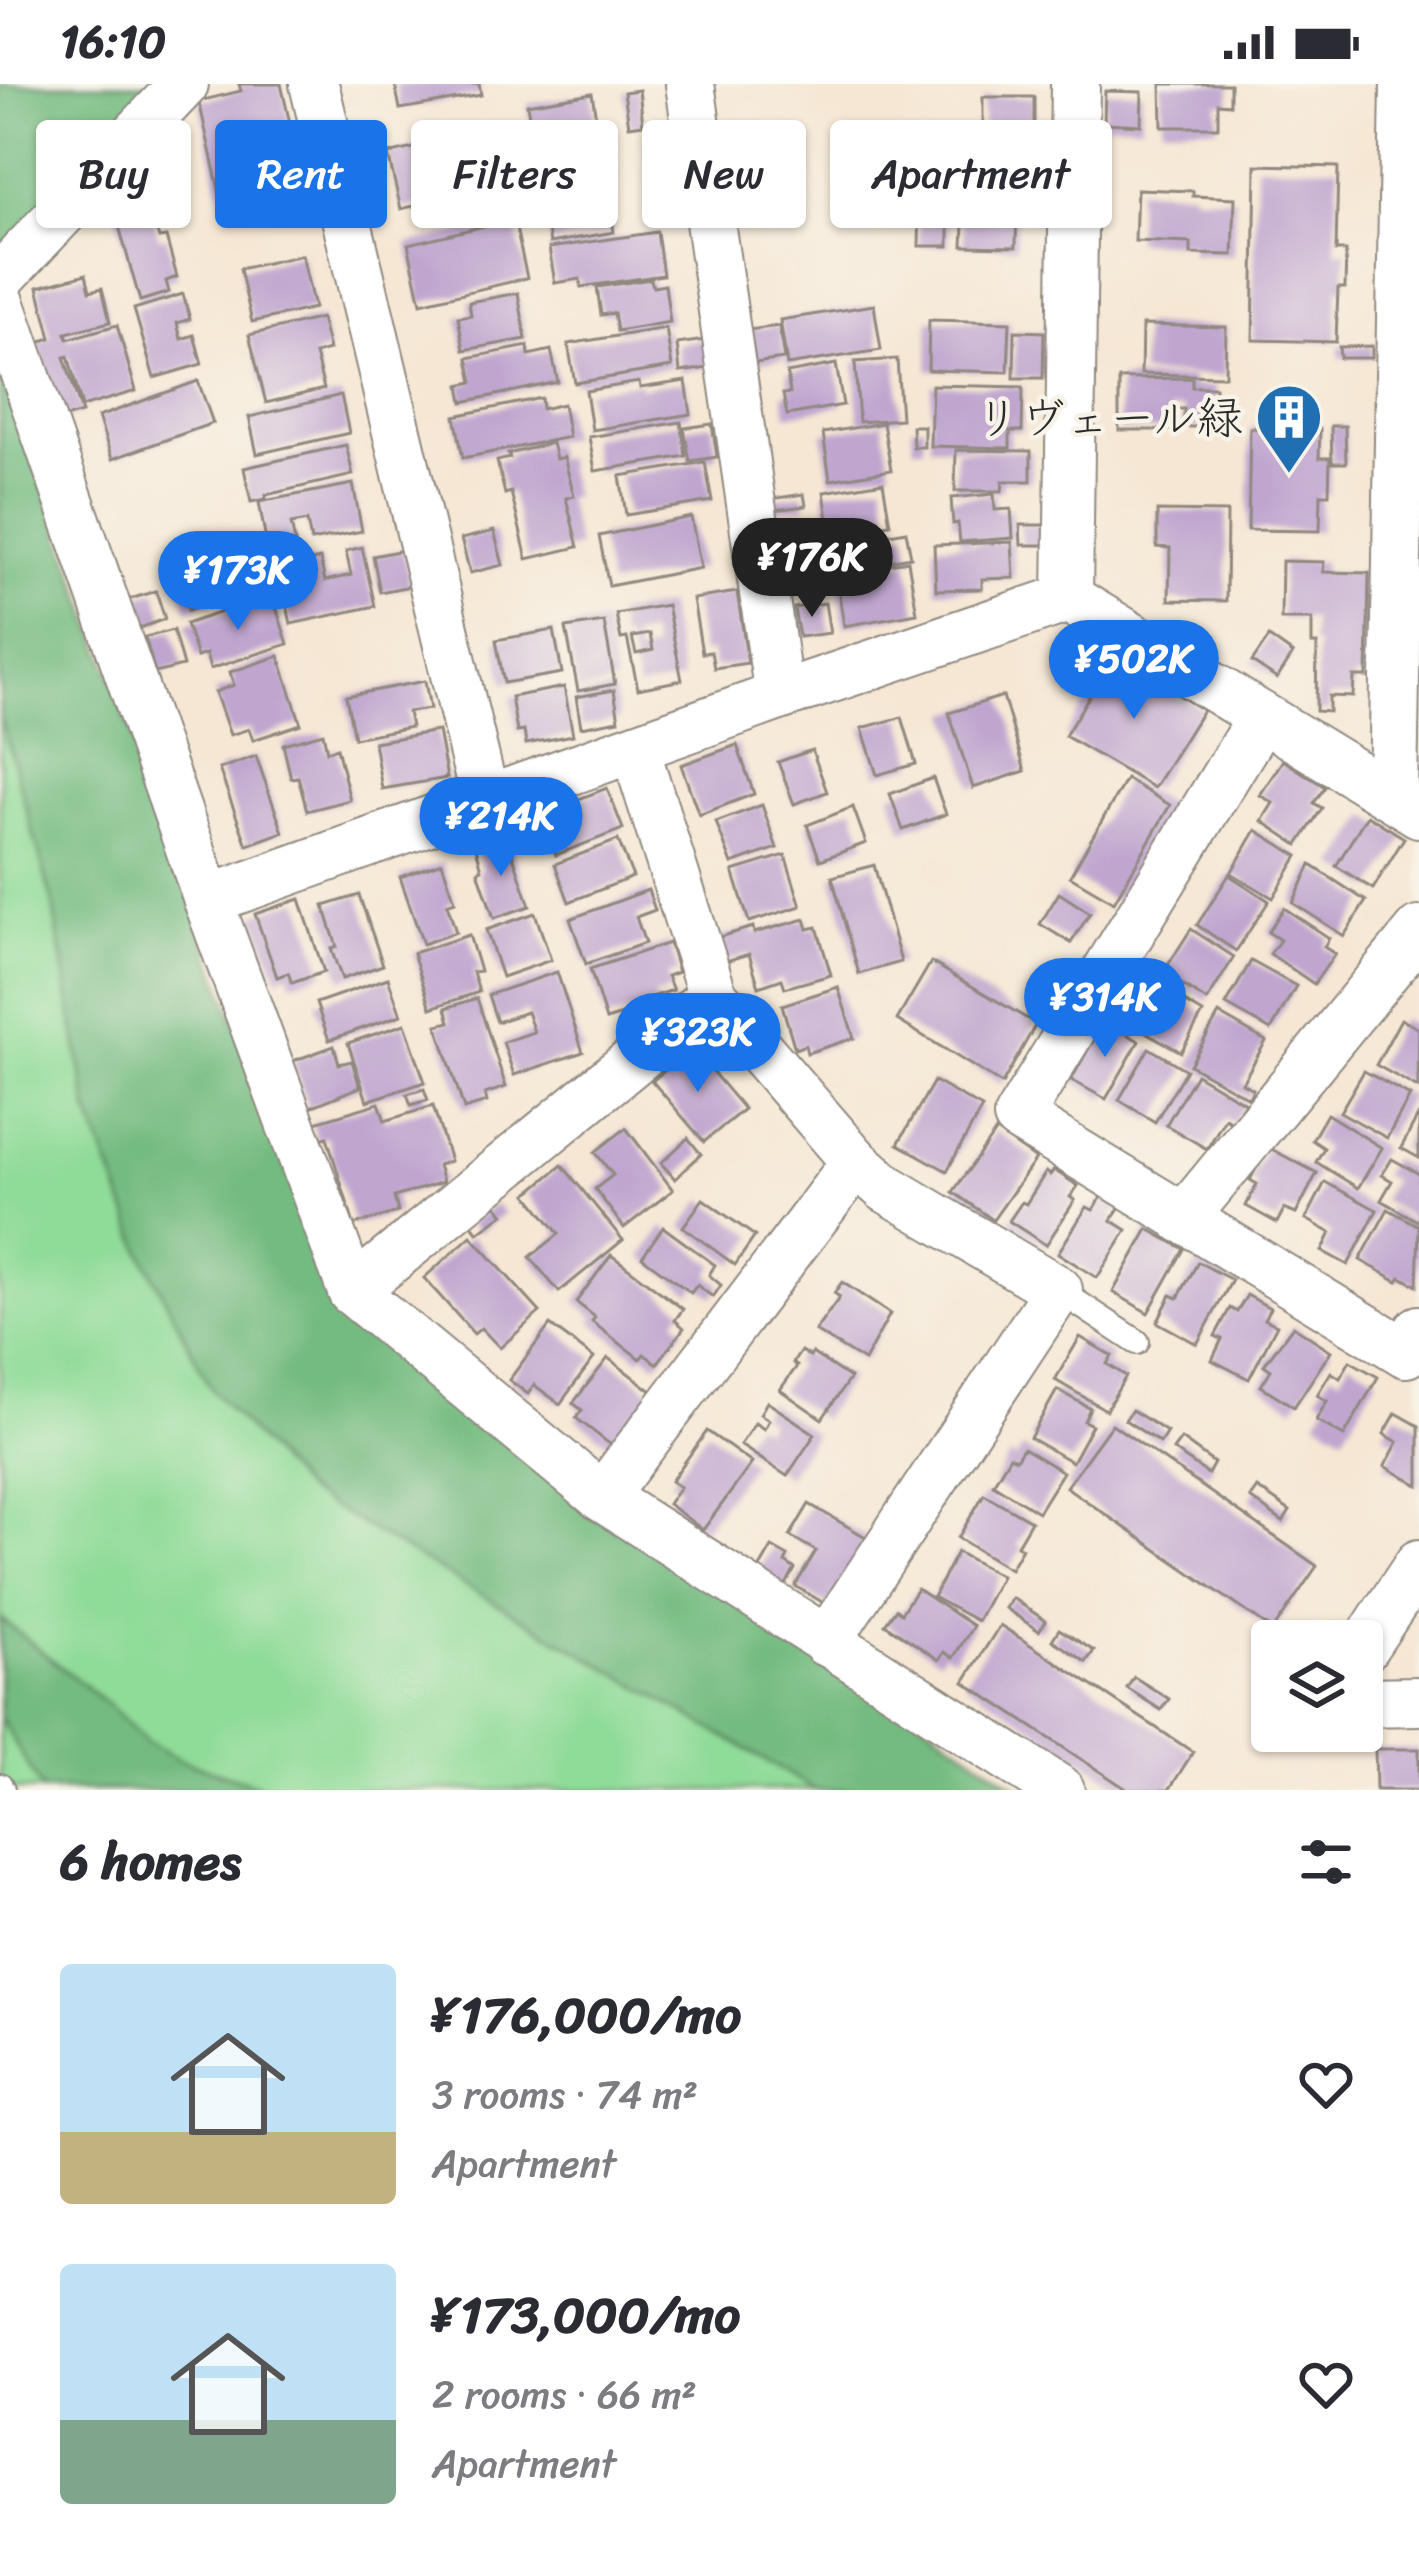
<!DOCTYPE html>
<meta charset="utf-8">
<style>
:root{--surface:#fff;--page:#f2f2f3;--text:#2b2b33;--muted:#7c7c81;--accent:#1a73e8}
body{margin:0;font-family:Sriracha,"Klee One",sans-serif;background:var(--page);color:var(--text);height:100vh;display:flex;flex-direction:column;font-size:45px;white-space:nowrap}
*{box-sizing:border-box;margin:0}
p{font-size:39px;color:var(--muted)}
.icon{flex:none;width:66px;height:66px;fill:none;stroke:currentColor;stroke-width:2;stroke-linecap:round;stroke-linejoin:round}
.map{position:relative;height:1706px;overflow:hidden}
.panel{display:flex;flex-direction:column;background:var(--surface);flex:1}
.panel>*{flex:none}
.guide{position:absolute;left:36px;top:36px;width:1347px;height:108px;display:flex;gap:24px}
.fabs{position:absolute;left:1251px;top:1536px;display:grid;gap:24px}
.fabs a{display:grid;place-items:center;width:132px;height:132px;border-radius:12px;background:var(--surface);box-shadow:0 3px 9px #0004;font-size:60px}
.price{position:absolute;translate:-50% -102px;padding:0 27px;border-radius:42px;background:var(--accent);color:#fff;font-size:39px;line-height:78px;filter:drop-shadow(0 3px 6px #0008)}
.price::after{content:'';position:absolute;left:50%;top:72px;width:36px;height:27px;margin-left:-18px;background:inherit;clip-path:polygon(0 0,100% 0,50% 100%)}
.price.active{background:#222;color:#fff}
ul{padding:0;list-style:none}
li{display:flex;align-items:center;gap:36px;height:300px;padding:0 60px}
li span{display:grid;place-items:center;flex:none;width:336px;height:240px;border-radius:12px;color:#555}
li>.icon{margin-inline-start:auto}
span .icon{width:144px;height:144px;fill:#fffc;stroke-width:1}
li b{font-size:51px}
h2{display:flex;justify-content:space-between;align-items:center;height:144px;padding:0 60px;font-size:51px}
.chip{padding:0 42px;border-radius:12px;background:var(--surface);box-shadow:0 3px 9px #0004;font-size:42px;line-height:108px}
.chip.active{background:var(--accent);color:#fff}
.status{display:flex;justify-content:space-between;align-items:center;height:84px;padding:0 60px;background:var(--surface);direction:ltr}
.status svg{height:33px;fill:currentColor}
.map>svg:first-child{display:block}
.green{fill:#8fdb98;stroke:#5d8362;stroke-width:3}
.forest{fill:#73bb80;stroke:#4f7356;stroke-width:3}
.building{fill:#c0a6cf;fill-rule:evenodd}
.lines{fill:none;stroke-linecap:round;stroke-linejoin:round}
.service-casing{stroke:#908980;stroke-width:28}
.minor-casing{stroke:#908980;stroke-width:52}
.service{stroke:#fff;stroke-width:24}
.minor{stroke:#fff;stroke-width:48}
.labels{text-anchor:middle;stroke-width:9;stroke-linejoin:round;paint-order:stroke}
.poi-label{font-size:45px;fill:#2b2b2b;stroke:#f7f3e8;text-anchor:end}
</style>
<div class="status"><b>16:10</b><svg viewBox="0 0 49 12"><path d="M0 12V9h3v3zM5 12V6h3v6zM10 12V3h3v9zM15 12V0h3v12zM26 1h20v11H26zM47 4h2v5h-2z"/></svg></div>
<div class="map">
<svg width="1419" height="1706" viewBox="0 0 1419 1706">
<rect width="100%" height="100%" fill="#f7f3e8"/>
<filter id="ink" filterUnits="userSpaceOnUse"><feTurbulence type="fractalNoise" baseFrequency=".00833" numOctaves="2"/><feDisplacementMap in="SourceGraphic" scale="24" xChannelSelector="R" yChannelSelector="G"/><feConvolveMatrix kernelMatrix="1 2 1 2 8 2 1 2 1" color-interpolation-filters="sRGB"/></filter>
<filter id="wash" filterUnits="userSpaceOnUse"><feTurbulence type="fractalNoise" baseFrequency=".004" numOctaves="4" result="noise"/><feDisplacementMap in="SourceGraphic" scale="48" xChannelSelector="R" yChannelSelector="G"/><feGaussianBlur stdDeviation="2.7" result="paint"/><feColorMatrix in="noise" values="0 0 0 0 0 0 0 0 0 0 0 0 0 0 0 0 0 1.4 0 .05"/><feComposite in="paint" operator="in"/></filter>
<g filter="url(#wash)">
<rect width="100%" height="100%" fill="#f6e7d4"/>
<path class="green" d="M0,280L334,1218L1021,1706H0Z"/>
<g class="forest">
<path d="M0,0H156L0,167Z"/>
<path d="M0,280L334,1218L1021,1706H816L306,1408L211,1305L143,1171L88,1026L52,816L0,631Z"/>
<path d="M0,1534L111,1623L146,1657L183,1677L274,1706H42L0,1633Z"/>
</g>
<g id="blocks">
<g class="building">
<path d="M239,0H281L304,101L222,120L199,17L241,7Z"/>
<path d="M395,0H479L481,11L400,25Z"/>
<path d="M1161,0H1230V20L1218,19V43H1162Z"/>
<path d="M639,6L643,40L629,42L624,8Z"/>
<path d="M1105,7L1142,8L1141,41L1104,39Z"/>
<path d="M592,9L614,148L550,159L527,20Z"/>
<rect x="983" y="13" width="51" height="71"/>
<path d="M491,45L504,101L401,125L388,70Z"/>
<path d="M894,65H932V102L893,101Z"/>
<path d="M1256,81L1338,83L1336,167H1346L1345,204H1338L1336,258L1253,256Z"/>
<path d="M1137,105L1193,107V112L1235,114L1233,171L1191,170V159L1135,157Z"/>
<path d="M920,114L1017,115L1016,163L963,162L964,141L949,140V162H919Z"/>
<path d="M148,118L159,154L166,153L177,193L166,197L169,208L140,217L115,128Z"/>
<path d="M514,135L527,194L421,219L408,160Z"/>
<path d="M657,148L663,191L581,203L580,195L555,199L549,164Z"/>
<path d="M302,171L314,224L252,238L240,185Z"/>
<path d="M86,190L90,207L102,204L110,238L66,249L68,255L117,241L136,307L82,323L68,272L64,273L82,329L61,335L38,258L51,254L38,203Z"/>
<path d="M651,195L653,203L665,201L670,238L617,247L614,229L601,231L597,203Z"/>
<path d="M518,209L526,255L464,266L458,233L471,231L469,218Z"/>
<path d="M183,210L190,235L177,239L181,255L194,251L202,280L154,294L134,225Z"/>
<path d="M874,221L881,266L787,281L780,236Z"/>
<path d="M321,234L329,266L315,270L324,305L266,319L249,251Z"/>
<path d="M929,236L1010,238L1008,288L928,286Z"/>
<path d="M1142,241L1226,243L1225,292L1141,290Z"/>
<path d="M779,242L784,275L754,279L748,246Z"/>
<path d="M666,244L672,283L575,299L568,260Z"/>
<path d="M1015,247L1044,248L1043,294H1014Z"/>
<path d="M705,256L709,284L680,288L677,260Z"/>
<path d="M528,262L529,271L551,266L558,298L463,318L460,301L473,298L468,274Z"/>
<path d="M1372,262V274H1340L1339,263Z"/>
<path d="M897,275L901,335L859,338L855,278Z"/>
<path d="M836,280L843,321L787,331L783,310L790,309L787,289Z"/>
<path d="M1192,294V303H1215V343H1184V325H1170V346H1119V295Z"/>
<path d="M198,297L213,339L112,375L98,333Z"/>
<path d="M686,297L691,330L592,346L586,307L639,298L640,304Z"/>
<path d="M932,301L1023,303L1022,347H1010V364L930,362Z"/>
<path d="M341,311L349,349L257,370L249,333Z"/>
<path d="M541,314L542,325L563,320L569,353L463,374L455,332Z"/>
<path d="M681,338L686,372L595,387L589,353Z"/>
<path d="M883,339L891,386L830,396L823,349Z"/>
<path d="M712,340L717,373L690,377L684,344Z"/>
<path d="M912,342H924V363H913Z"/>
<path d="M1331,342H1345L1346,379H1332Z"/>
<path d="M1250,344L1320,345L1319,374H1330L1329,410H1321L1320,447L1248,446Z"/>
<path d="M552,359L556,375L564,373L574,412L566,414L578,463L527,475L511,408L505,410L497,377L510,374L508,370Z"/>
<path d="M346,361L353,391L266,411V415L251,418L244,384Z"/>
<path d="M956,366L1031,367V397H1003L1002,407H955Z"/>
<path d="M705,378L712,417L626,431L620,392Z"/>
<path d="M883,398L890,440L830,449L824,408Z"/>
<path d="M353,400L362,447L311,457L307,437L291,440L296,462L268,468L259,418Z"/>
<path d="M804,410L806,422L773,426L771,415Z"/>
<path d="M994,410L995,426L1011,425L1013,454L960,458L958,439L953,440L951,414Z"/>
<path d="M1157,427L1227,428L1226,517L1169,516L1170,464L1157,463Z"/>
<path d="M691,433L701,484L609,502L599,452Z"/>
<path d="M1020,441H1048V461H1021Z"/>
<path d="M494,447L503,481L470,489L461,455Z"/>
<path d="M906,447L911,473L888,477L884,451Z"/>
<path d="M878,454L883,481L908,477L917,529L844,542L838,503L825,505L822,483L834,481L831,461Z"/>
<path d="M1012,458L1014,494L982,495V505L936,506L934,461Z"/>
<path d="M248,459L262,501L188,526L174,485Z"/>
<path d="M362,463L375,522L291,540L279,484L320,475L325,497L351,491L346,467Z"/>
<path d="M403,466L410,502L380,508L373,472Z"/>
<path d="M1282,477L1324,478L1323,488L1369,489L1367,593H1354L1353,613L1329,612V628L1316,627L1317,560H1312V535H1281Z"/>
<path d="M156,507L165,535L134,546L124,517Z"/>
<path d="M737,508L748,579L714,584L711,568L702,569L693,515Z"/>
<path d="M272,511L288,560L210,585L206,570L197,573L186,540Z"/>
<path d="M825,519L830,549L799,553L794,524Z"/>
<path d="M667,521L682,596L638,605L627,554L621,555L616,530ZM650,550L653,566L636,570L632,553Z"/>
<path d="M604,538L615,600L578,607L566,544Z"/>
<path d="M173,546L183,582L155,589L145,553Z"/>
<path d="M554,546L562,589L504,599L496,556Z"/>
<path d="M1269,553L1293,570L1277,595L1252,578Z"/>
<path d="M279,572L301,640L253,656L249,645L230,651L215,608L234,601L230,588Z"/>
<path d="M1117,574L1203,626L1154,704L1065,652L1111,576L1115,579Z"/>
<path d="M425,597L430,625L408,628L411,643L354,654L346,612Z"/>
<path d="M564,603L573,651L526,660L524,647L517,648L511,613Z"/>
<path d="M614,606L619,636L581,643L576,613Z"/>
<path d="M1003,612L1025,687L973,704L949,629Z"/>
<path d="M902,633L916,680L877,691L862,644Z"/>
<path d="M438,647L447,694L382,705L374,658Z"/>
<path d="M323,649L327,667L337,664L350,716L307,727L298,693L291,694L283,660Z"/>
<path d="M737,661L754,710L699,731L681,681Z"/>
<path d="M812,666L827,708L794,720L778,678Z"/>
<path d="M256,672L283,748L247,761L219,685Z"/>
<path d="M1283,676L1325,703L1314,719L1322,724L1298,761L1262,737L1273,719L1260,711Z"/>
<path d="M933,694L946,730L903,746L890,710Z"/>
<path d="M1126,695L1170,721L1114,818L1070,792Z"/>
<path d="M607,704L623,745L556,771L540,730Z"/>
<path d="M762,721L777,764L732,780L716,738Z"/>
<path d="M853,723L866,759L820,776L807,741Z"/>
<path d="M1367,731L1404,754L1373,805L1336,782Z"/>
<path d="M1256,746L1298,772L1273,814L1231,789Z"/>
<path d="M507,754L530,822L494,834L478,787L482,785L476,764Z"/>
<path d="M618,756L633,793L569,818L555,780Z"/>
<path d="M785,771L801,822L749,838L733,787Z"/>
<path d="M442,778L455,817L447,820L456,848L423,860L400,793Z"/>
<path d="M874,781L901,878L859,890L832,793Z"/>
<path d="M1311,781L1366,817L1344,852L1293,819Z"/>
<path d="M1229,791L1269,817L1236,867L1197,841Z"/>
<path d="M648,806L655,826L636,833L645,859L586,880L570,835Z"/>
<path d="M1059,809L1090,829L1071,859L1040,840Z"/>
<path d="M359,811L383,881L342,895L331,865L337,863L324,822Z"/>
<path d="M300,815L324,888L292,899L288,889L277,893L255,830Z"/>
<path d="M1284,824L1329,854L1324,863L1335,870L1314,900L1270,870L1280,856L1268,848Z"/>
<path d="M535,829L551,876L502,893L486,846Z"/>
<path d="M805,835L808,845L817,843L831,891L785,904L782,895L759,903L749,870L726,877L719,853L753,843L754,849Z"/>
<path d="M1191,845L1234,873L1207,917L1163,889Z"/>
<path d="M469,851L480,887L473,888L479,908L431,924L413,869Z"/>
<path d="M669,859L678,888L667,892L673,906L654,912L656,920L606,936L590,885Z"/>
<path d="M1251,877L1296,902L1271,946L1226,921Z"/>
<path d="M931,878L1036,940L1002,1000L897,936Z"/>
<path d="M557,888L583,968L514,991L503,958L534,948L527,928L497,938L488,911Z"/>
<path d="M388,894L401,931L329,956L316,919Z"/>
<path d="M1158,902L1203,929L1181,968L1135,942Z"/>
<path d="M838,903L854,954L807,969L805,961L795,965L782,921Z"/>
<path d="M477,914L506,1003L485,1010L487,1018L464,1025L437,941L450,938L446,924Z"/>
<path d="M1219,930L1266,957L1242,999L1253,1005L1249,1014L1190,981Z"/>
<path d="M1401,935L1419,945L1418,1004L1376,981Z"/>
<path d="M1104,937L1139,957L1106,1015L1071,996Z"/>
<path d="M405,940L425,998L367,1017L348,959Z"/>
<path d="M334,962L339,980L352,977L360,1003L308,1024L293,977Z"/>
<path d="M692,964L744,1025L704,1058L652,997Z"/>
<path d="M1149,964L1186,986L1155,1038L1119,1016Z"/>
<path d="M1364,987L1410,1012L1387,1054L1340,1028Z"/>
<path d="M1196,990L1245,1019L1233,1039L1225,1034L1207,1065L1166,1041Z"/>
<path d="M934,997L982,1024L947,1087L898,1060Z"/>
<path d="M424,1005L428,1016L411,1021L407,1010Z"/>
<path d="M379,1019L385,1037L433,1022L450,1077L438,1081L443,1098L394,1113L398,1128L354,1141L327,1053L317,1056L312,1039Z"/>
<path d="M1327,1030L1382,1064L1358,1104L1316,1078L1324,1064L1312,1056Z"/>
<path d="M1419,1030V1074L1401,1064Z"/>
<path d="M626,1044L673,1106L624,1144L595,1105L613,1091L595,1068Z"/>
<path d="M996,1047L1036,1075L993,1136L953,1108Z"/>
<path d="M688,1054L701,1070L675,1095L661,1079Z"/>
<path d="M1267,1063L1317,1089L1296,1130L1284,1125L1277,1139L1246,1122L1257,1100L1250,1096Z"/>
<path d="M1392,1075L1419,1090V1138L1381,1116L1392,1097L1382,1091Z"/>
<path d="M562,1081L623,1156L559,1208L530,1173L559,1150L527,1110Z"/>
<path d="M1054,1086L1078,1102L1070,1113L1075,1116L1046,1161L1009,1137L1022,1118L1026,1120L1046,1088L1050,1091Z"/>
<path d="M1325,1098L1377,1126L1348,1181L1322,1167L1331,1149L1306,1135Z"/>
<path d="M1103,1111L1121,1121L1111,1136L1127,1146L1097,1194L1058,1169L1087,1123L1093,1126Z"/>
<path d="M703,1115L755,1152L735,1181L683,1143Z"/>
<path d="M496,1120L504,1130L478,1149L470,1139Z"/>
<path d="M1388,1125L1419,1142L1417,1202L1401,1193L1398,1197L1360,1176Z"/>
<path d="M663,1143L715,1181L709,1191L721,1201L713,1213L697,1201L691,1209L642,1173Z"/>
<path d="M1148,1145L1184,1165L1148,1229L1113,1208Z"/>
<path d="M471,1152L540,1228L500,1264L481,1244L474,1250L424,1194Z"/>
<path d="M611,1171L683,1225L675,1236L684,1244L657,1280L644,1270L640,1275L592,1238L595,1233L576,1218Z"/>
<path d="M1198,1178L1232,1196L1197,1260L1157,1238L1171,1211L1178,1214Z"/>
<path d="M842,1198L890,1230L864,1277L815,1247L840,1213L834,1209Z"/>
<path d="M1247,1211L1270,1224L1264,1235L1277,1241L1249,1295L1212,1276L1222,1255L1215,1252L1230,1224L1237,1228Z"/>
<path d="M550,1241L594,1274L560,1320L534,1301L528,1310L509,1296Z"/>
<path d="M1293,1242L1331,1267L1294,1323L1261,1302L1271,1286L1264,1281Z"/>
<path d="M1080,1253L1112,1272L1107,1280L1126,1292L1106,1326L1055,1296Z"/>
<path d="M801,1267L810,1273L812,1269L850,1294L822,1335L780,1306L797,1282L793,1279Z"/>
<path d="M608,1274L657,1311L616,1365L576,1334L582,1326L573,1319Z"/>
<path d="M1350,1277L1378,1293L1344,1352L1316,1336L1327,1317L1317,1311L1331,1288L1340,1294Z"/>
<path d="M1057,1306L1090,1324L1084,1337L1092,1341L1072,1378L1030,1354Z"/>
<path d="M767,1318L815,1350L787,1392L740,1361L755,1339L764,1345L769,1336L760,1330Z"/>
<path d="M1132,1326L1167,1348L1160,1359L1125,1336Z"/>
<path d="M1396,1329L1419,1342V1402L1385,1382L1398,1358L1384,1350Z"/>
<path d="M1112,1340L1317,1482L1273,1546L1066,1403Z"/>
<path d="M707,1347L752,1379L703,1446L668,1420L680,1403L671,1397Z"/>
<path d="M1181,1355L1214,1379L1208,1390L1173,1366Z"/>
<path d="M1023,1364L1063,1388L1038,1428L993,1400L1010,1372L1016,1375Z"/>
<path d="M1257,1404L1290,1427L1283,1438L1250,1414Z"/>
<path d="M984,1410L1031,1437L1017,1461L1022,1464L1010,1485L958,1454Z"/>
<path d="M809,1420L869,1455L829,1522L795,1502L816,1467L790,1452Z"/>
<path d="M772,1463L788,1472L785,1478L795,1485L782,1507L755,1492Z"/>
<path d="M957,1468L1001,1492L977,1537L933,1513Z"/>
<path d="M917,1505L973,1542L953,1574L944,1568L939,1576L885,1540L896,1525L901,1529Z"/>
<path d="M1012,1514L1046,1537L1039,1547L1005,1524Z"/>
<path d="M1000,1541L1193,1668L1169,1706H1128L964,1598Z"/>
<path d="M1059,1545L1094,1567L1086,1578L1052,1556Z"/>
<path d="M1134,1593L1169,1615L1161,1626L1127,1604Z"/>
<path d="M1375,1665H1419V1706H1376Z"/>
</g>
</g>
</g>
<g filter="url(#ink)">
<use href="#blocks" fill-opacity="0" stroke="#908980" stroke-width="3"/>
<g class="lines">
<g class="service-casing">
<g id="service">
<path d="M1058,1206L1137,1258"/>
<path d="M0,1702L2,1706"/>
</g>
</g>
<g class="minor-casing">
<g id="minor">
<path d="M314,0L485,716"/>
<path d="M690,0L779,612"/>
<path d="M0,194L184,0"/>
<path d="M0,218L208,816L352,1207L602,1413L1060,1706"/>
<path d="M1068,514L1075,0"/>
<path d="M1261,634L1018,1033L1406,1269L1419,1246"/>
<path d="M1393,712L1405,0"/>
<path d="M208,816L779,612L1068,514L1419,729"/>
<path d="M1183,1135L1419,847"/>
<path d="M352,1207L713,912"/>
<path d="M602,1413L856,1078L713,912L635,665"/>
<path d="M826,1558L1058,1206L886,1104L856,1078"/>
<path d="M1362,1566L1419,1480"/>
<path d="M1362,1618L1419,1617"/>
</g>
</g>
<use href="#service" class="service"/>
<use href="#minor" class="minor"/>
</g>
</g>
<defs>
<g id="building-pin" transform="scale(3.45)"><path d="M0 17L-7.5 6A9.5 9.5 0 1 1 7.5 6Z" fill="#1f6fb2" stroke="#f7f3e8"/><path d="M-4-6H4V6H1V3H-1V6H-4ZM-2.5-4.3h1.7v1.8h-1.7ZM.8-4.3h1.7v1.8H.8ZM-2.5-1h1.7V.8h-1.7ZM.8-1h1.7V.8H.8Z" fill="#fff"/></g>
</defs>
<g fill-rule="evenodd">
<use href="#building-pin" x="1289" y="333"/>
</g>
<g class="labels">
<g class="poi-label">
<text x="1242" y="349">リヴェール緑</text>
</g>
</g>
</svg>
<div class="fabs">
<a><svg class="icon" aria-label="layers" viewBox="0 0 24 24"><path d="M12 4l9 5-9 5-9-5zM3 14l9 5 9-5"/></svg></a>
</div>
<b class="price active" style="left:812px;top:536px">¥176K</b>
<b class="price" style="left:238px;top:549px">¥173K</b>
<b class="price" style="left:1134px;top:638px">¥502K</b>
<b class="price" style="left:501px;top:795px">¥214K</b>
<b class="price" style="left:1105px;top:976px">¥314K</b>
<b class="price" style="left:698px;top:1011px">¥323K</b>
<div class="guide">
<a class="chip">Buy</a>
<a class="chip active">Rent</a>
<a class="chip">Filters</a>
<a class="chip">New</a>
<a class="chip">Apartment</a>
</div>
</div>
<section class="panel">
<h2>6 homes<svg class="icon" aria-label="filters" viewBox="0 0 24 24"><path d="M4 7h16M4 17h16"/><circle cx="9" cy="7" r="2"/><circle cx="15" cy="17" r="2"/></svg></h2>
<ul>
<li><span style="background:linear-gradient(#bfe0f5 70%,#c2b280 0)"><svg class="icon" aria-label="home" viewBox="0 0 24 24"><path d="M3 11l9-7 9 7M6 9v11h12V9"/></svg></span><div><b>¥176,000/mo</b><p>3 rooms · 74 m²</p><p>Apartment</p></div><svg class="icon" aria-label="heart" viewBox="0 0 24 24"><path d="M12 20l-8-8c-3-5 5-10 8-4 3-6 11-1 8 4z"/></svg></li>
<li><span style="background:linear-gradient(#bfe0f5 65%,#7fa58c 0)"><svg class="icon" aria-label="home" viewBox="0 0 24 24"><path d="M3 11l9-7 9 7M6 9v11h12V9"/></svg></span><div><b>¥173,000/mo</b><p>2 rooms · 66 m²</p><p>Apartment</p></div><svg class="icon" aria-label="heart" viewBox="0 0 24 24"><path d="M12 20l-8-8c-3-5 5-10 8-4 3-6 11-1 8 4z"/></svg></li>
</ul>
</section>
